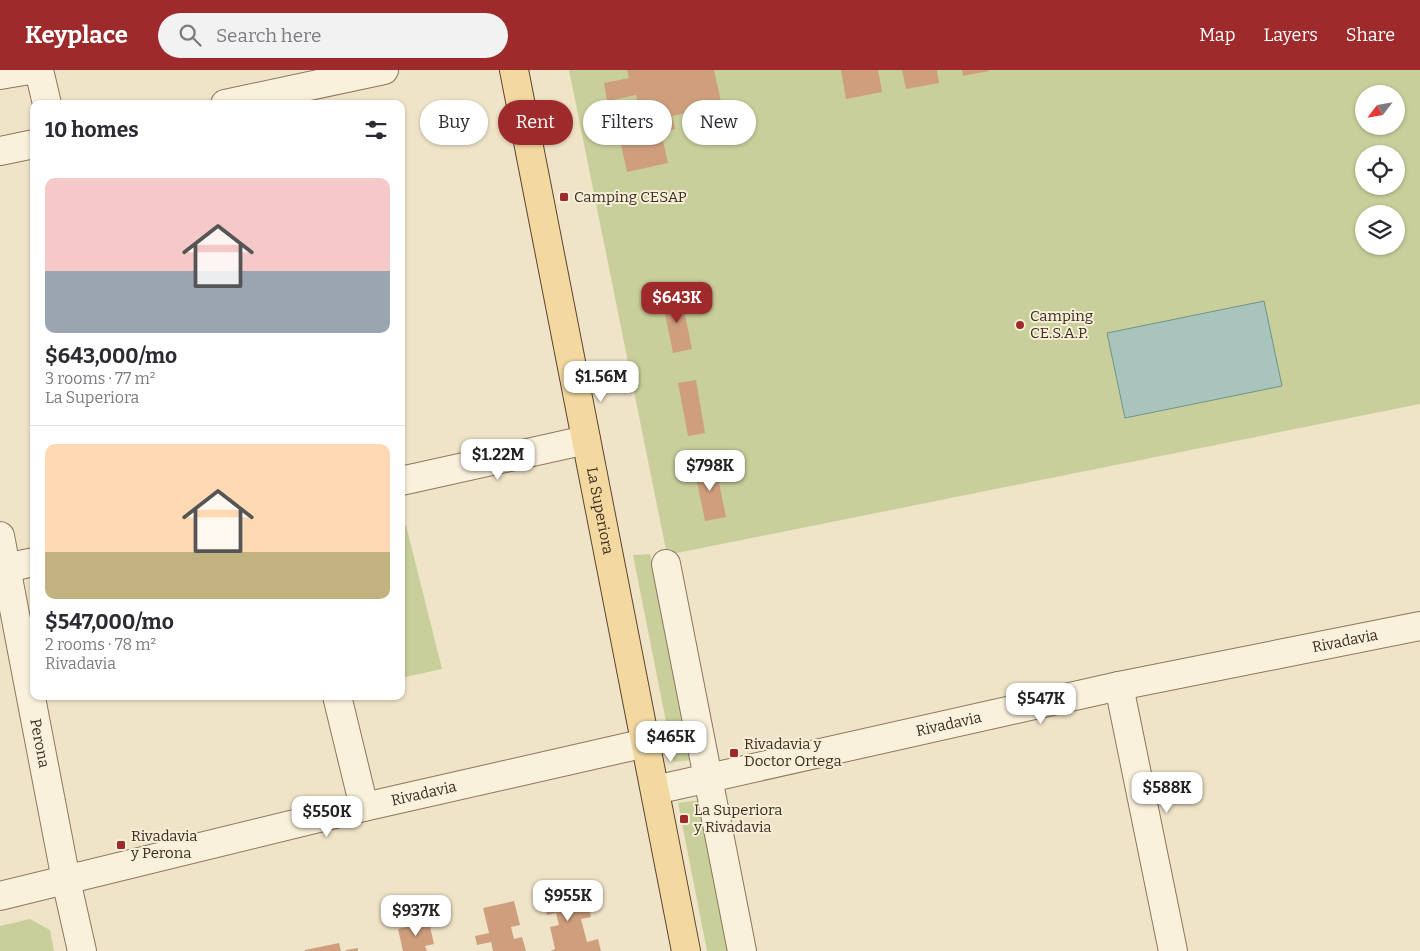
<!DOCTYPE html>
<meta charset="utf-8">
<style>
:root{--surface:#fff;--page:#f2f2f3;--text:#2b2b33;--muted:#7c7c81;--line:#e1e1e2;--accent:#9e2a2b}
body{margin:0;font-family:Bitter,serif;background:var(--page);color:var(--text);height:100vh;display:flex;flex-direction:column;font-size:19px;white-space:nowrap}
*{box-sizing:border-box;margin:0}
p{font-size:16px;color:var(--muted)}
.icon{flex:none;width:28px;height:28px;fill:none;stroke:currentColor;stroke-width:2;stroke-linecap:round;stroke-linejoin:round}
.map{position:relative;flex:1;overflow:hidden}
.panel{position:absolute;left:30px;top:30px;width:375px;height:600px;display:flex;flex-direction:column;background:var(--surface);border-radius:10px;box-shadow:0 1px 4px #0004}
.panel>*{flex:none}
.banner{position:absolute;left:420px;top:30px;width:475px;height:45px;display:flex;gap:10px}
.needle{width:32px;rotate:239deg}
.fabs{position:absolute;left:1355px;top:15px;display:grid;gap:10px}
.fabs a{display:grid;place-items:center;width:50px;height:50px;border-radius:50%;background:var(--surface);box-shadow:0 1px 4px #0004;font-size:25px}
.price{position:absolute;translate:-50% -42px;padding:0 11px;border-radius:10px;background:#fff;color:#222;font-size:16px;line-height:32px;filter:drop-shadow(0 1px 2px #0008)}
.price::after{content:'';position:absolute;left:50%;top:30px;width:15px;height:11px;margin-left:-8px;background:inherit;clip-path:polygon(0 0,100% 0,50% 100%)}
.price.selected{background:var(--accent);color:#fff}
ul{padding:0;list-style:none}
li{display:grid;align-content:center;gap:10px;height:265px;padding:0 15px}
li+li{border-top:1px solid var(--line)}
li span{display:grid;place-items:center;height:155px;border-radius:10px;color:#555}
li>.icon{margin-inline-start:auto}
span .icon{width:90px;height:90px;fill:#fffc;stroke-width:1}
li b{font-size:21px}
h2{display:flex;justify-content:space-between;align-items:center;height:60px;padding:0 15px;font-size:21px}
.tag{padding:0 18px;border-radius:22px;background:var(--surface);box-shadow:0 1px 4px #0004;font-size:18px;line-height:45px}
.tag.selected{background:var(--accent);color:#fff}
header{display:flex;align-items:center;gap:30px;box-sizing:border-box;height:70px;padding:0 25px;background:var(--accent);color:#fff}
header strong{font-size:24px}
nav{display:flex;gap:28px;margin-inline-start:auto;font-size:18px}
.search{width:350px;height:45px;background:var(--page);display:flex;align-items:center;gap:12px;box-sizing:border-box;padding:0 18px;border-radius:28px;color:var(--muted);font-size:19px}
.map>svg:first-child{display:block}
.green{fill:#c9cf9b;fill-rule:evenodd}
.water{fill:#a9c4bc;stroke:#6f938a}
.building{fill:#cf9f7d}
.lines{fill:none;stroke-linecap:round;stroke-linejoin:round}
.minor-casing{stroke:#8d765c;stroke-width:30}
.major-casing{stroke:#5b4430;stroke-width:30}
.minor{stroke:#faf1dc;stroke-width:28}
.major{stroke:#f3d9a0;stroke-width:28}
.poi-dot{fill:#9e2a2b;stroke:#f7eed8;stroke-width:2}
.labels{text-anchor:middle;stroke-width:4;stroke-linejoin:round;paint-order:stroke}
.poi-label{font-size:15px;fill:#3d2e20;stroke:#f7eed8;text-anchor:start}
.street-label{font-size:15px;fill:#3d2e20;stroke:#f7eed8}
</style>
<header>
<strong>Keyplace</strong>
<div class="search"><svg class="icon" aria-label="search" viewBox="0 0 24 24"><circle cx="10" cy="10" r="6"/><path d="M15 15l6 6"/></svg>Search here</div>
<nav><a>Map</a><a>Layers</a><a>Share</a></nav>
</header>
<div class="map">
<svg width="1420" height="881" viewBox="0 0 1420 881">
<rect width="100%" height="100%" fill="#f0e4c8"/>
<g class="green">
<path d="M569,0H1420V334L667,485ZM1364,24H1396V56H1364ZM1364,84H1396V116H1364ZM1364,144H1396V176H1364Z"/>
<path d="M406,455L442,599L401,608V456Z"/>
<path d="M650,484L692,690L674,692L633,485Z"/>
<path d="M701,730L730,881H707L678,733Z"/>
<path d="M30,849L50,860L54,881H0V856Z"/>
</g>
<path class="water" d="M1264,231L1282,316L1125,348L1107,263Z"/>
<g class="building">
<path d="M627,0H714L722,36L672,46L675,59L661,62L668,93L627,102L614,42L638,37L636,25L607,31L604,13L629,8Z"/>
<path d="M841,0H878L882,22L846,29Z"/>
<path d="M902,0H937L939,13L906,19Z"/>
<path d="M962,0H989V1L963,6Z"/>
<path d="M681,226L692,279L673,283L662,229Z"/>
<path d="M696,310L705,363L688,366L678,313Z"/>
<path d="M715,393L726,447L705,451L694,397Z"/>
<path d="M573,816L579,840L589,838L591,847L581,849L587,872L598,869L601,881H550L555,879L550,857L559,855L556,843L547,845L542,823Z"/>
<path d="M514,831L520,855L511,857L514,869L522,867L526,881H493L491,872L477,875L475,866L489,863L483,838Z"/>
<path d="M429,852L434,874L425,876L427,881H403L398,859Z"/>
<path d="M339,873L341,881H305V880Z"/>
<path d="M358,878V881H346V880Z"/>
</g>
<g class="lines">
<g class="minor-casing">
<g id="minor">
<path d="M39,0L47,34"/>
<path d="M0,5L30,0"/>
<path d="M225,34L384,0"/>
<path d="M0,81L34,74"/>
<path d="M401,411L586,370"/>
<path id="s1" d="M0,466L66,810L82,881"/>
<path d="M666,494L742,881"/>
<path d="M0,499L34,492"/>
<path d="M1119,616L1173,881"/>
<path d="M337,626L364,737"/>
<path id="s2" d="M655,720L1119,616L1420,556"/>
<path id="s3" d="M0,826L364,737L646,673"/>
</g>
</g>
<g class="major-casing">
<g id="major">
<path id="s4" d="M514,0L686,881"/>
</g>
</g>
<use href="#minor" class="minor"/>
<use href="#major" class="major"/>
</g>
<g class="poi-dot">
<rect x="559" y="122" width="10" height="10" rx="2.5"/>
<circle cx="1020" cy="255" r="5"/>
<rect x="729" y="678" width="10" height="10" rx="2.5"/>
<rect x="679" y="744" width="10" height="10" rx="2.5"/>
<rect x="116" y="770" width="10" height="10" rx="2.5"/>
</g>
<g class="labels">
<g class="poi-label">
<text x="574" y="132">Camping CESAP</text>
<text x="1030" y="251">Camping<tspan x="1030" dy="17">CE.S.A.P.</tspan></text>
<text x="744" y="679">Rivadavia y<tspan x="744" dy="17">Doctor Ortega</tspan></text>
<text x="694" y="745">La Superiora<tspan x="694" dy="17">y Rivadavia</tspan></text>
<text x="131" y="771">Rivadavia<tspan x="131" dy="17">y Perona</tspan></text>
</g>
<g class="street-label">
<text dy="5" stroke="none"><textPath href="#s4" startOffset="449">La Superiora</textPath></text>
<text dy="5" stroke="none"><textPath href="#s2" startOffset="706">Rivadavia</textPath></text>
<text dy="5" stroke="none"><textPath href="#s2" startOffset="301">Rivadavia</textPath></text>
<text dy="5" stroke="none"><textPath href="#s1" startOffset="211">Perona</textPath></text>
<text dy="5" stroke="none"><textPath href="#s3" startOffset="436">Rivadavia</textPath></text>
</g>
</g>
</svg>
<div class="fabs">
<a><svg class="needle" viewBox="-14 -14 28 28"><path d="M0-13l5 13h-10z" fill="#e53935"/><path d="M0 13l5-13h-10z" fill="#7c7c81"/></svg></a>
<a><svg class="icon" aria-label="locate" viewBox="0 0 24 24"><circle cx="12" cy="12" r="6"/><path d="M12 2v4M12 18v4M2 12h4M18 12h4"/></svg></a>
<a><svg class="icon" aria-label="layers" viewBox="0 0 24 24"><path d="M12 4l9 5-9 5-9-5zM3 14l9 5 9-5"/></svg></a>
</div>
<b class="price selected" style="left:677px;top:254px">$643K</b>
<b class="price" style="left:601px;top:333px">$1.56M</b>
<b class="price" style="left:498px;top:411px">$1.22M</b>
<b class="price" style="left:710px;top:422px">$798K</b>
<b class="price" style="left:1041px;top:655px">$547K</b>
<b class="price" style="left:671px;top:693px">$465K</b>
<b class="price" style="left:1167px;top:744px">$588K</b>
<b class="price" style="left:327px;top:768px">$550K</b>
<b class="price" style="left:568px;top:852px">$955K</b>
<b class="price" style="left:416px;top:867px">$937K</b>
<div class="banner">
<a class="tag">Buy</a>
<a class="tag selected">Rent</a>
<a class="tag">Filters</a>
<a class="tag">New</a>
</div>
<section class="panel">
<h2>10 homes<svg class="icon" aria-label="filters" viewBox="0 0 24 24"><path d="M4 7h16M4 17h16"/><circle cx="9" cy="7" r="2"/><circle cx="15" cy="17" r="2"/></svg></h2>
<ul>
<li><span style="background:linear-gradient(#f6c9c9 60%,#9aa5b1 0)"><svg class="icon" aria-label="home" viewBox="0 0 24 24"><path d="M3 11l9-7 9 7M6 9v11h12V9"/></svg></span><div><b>$643,000/mo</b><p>3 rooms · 77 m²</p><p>La Superiora</p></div></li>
<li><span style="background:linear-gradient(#ffd9b3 70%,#c2b280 0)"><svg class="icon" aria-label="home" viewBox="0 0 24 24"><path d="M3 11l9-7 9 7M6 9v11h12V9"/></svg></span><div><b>$547,000/mo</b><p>2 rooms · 78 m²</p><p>Rivadavia</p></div></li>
</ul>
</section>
</div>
